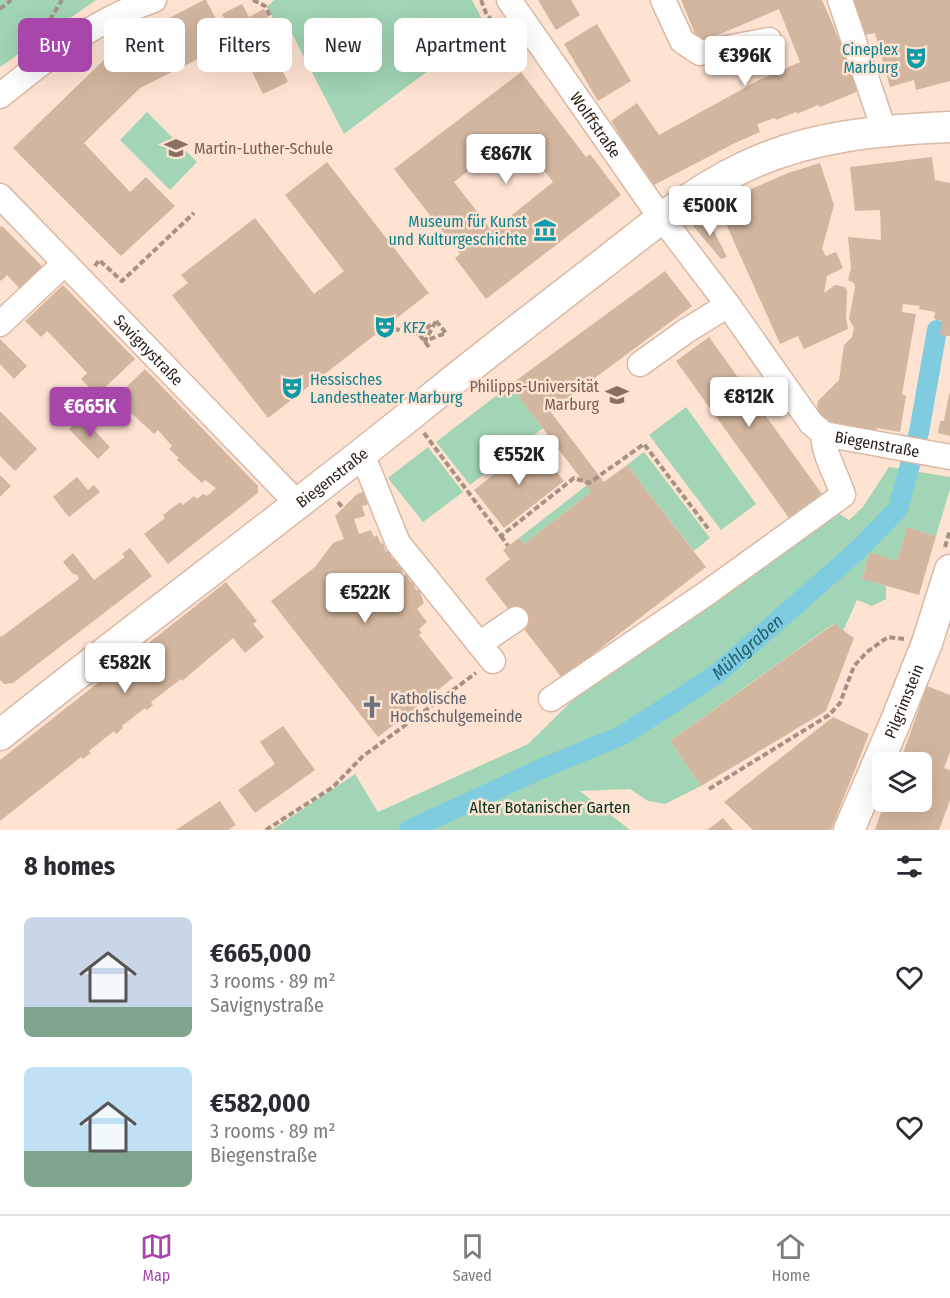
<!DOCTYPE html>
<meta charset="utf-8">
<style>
:root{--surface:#fff;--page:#f2f2f3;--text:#2b2b33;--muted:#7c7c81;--line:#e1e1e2;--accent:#a846ac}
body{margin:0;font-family:"Fira Sans Condensed",sans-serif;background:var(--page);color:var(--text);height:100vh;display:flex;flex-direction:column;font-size:22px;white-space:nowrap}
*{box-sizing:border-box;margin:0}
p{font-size:20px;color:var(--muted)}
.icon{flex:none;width:33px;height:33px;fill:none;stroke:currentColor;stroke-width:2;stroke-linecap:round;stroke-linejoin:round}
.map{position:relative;height:830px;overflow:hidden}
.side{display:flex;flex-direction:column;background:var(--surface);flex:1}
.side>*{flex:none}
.banner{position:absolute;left:18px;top:18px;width:600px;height:54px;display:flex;gap:12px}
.buttons{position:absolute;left:872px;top:752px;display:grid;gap:12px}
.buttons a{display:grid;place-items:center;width:60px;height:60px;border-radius:9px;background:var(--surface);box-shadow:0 6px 24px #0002;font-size:30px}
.price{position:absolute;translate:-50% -51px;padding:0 14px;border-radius:6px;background:#fff;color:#222;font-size:20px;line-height:39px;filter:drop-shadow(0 2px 3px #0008)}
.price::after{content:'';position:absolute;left:50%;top:36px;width:18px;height:14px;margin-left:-9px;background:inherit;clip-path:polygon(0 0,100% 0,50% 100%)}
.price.on{background:var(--accent);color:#fff}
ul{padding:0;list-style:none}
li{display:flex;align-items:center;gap:18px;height:150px;padding:0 24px}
li span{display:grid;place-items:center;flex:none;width:168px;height:120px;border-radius:9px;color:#555}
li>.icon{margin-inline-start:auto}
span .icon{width:72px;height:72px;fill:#fffc;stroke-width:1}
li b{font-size:26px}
h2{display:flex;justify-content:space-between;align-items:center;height:72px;padding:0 24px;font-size:26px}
.chip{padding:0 21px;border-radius:9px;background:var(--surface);box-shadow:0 6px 24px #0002;font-size:21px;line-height:54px}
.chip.on{background:var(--accent);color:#fff}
.menu{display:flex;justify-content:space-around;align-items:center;height:84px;border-top:2px solid var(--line);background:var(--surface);font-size:16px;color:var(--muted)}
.menu a{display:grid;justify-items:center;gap:3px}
.menu .on{color:var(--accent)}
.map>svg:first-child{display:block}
.green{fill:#a1d5b5}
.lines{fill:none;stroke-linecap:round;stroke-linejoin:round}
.canal{stroke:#7fcce0;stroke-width:20}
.building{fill:#d3b69f;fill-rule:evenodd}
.minor-casing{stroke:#d9b9a5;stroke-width:27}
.major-casing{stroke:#d9b9a5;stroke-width:33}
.path{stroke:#a69284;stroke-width:4;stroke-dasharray:6 3;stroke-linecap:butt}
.minor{stroke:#fff;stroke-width:24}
.major{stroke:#fff;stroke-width:30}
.labels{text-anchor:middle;stroke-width:5;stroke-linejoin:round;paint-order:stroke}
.culture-label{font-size:16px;fill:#0d838f;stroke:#fee3d2;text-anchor:end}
.street-label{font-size:16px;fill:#2e231a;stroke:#fee3d2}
.education-label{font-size:16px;fill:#785e54;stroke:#fee3d2;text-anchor:start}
.worship-label{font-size:16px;fill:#5b616d;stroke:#fee3d2;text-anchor:start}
.park-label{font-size:16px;fill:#00321c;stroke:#fee3d2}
.water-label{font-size:18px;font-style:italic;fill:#205f6e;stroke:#fee3d2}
</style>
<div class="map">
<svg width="950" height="830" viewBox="0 0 950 830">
<rect width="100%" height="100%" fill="#fee3d2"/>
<g class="green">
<path d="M0,0H96L0,67Z"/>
<path d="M274,0H472L486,27L344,134L289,28L281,33L267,7Z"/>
<path d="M147,112L197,162L170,190L120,140Z"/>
<path d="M510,385L543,428L470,485L436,442Z"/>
<path d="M686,407L756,504L721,530L649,435Z"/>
<path d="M428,447L463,492L423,522L388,478Z"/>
<path d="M644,452L710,538L694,551L627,465Z"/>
<path d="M889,467L950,477V489L936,536L907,527L897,561L870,553L862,578L886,586V599L872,606L857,600L843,631L833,624L670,741L701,786L665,804L648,801L630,789L580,791L630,830H272L355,774L378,812L528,744L574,699L829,507L849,520L863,507Z"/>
<path d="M587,485L591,492L524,544L519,538Z"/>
</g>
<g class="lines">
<path class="canal" id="s1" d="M409,830L543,768L623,735L717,674L858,550L898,509L919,432L937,330"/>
</g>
<g class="building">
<path d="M204,0H206L219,25L226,22L222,14L242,4L249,17L264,9L277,35L273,37L284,58L278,62L288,82L263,94L236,40L140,88L84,143L130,192L146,177L175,206L121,256L13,148L109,55L129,39Z"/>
<path d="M538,0H571L580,15L556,30Z"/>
<path d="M681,0H822L861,90L820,107L818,105L797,114L796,112L776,120L775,118L757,124L760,132L735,143L652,186L611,121L637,103L659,135L759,80L800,62L779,9L699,43Z"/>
<path d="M853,0H950V81L916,90L914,80L890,87L875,33L865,35Z"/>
<path d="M597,24L631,81L598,101L564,44Z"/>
<path d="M521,72L586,157L590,154L621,195L486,299L455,258L460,254L394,169ZM516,134L553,182L492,231L454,182Z"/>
<path d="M932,157L935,180L950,183V336L940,335L942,321L934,319L935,312L919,309L920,306L903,304L902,312L916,314L902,394L906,396L900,432L877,428L876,436L841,428L819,414L817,407L818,401L839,380L844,345L852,337L854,328L849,319L855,287L854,283L848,280L851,268L848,237L881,240L880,210L855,211L850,167Z"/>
<path d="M327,162L429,293L268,418L172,295L188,283L181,275L255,218L314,294L344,271L285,195Z"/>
<path d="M820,163L834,205L822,249L826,256L836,252L843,268L827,276L824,293L835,285L845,287L847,291L846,317L848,329L804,349L798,336L780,344L717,204L788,173Z"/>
<path d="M703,219L709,221L727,257L721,259L693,226Z"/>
<path d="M2,226L43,267L21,290L7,275L1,281L0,280V227Z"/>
<path d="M665,271L692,306L550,411L604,482L627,465L706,567L562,678L485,579L510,559L503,550L519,538L524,544L591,492L510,385Z"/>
<path d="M63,285L135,359L97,395L81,379L87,373L55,339L47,331L41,337L25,321Z"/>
<path d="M709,337L822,494L789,518L676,361Z"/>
<path d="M0,339L27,366L14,379L0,364Z"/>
<path d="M145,369L258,486V493L168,564L144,534L165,518L163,515L180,502L183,505L194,496L197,499L203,494L207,496L216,488L205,480L202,483L177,460L179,458L169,449L172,446L158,430L154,434L115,398Z"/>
<path d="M949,394H950V436L938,433L940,421H944Z"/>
<path d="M0,411L37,449L15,471L0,456Z"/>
<path d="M82,417L110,447L98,459L69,429Z"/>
<path d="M534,443L564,481L504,528L474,490Z"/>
<path d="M0,475L11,486L0,497Z"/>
<path d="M77,477L88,490L94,485L100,492L69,517L53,497Z"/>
<path d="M372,489L376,502L362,506L365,516L354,519L359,534L371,530L374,537L377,535L381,544L383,543L386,552L389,550L392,559L395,558L398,566H401L403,575L407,574L410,582L413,581L416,590L419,589L424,603L417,609L427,622L419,629L422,633L419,635L453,678L378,737L271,601L315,567L333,543L344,539L335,516L357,494Z"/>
<path d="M907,527L936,536L919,595L862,579L870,552L897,561Z"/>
<path d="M130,548L152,576L13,683L4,684L0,680V636L1,637L79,579L77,575L73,574L63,562L73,553L94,580L125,557L122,554Z"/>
<path d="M226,582L257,621L253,624L264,637L245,653L233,638L182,681L181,679L151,702L153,705L147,710L145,708L122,726L123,728L116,734L114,731L89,751L91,753L83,759L81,757L0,821V760Z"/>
<path d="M834,624L854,638L826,711L701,786L670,741Z"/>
<path d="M927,686L950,695V752L944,768L950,770V800L939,830H875L885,801H921V762H900Z"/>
<path d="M833,717L869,734L831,830H753L724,802Z"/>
<path d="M283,726L315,770L255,813L238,790L275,764L260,742Z"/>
<path d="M220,801L236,825L228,830H176Z"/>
<path d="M723,818L733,830H707Z"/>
</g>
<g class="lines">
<g class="minor-casing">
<g id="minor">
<path id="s2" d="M509,0L649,201L728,305L811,423L824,434L950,457"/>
<path d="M663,0L682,41L700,53L769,40"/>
<path d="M840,0L884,130"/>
<path d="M0,96C49,56 93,21 154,0"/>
<path id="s3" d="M0,196L298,504"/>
<path d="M0,324L65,263"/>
<path d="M640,364L686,331L728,305"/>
<path d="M362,454L398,543L493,661"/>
<path d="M479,644L516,619"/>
<path d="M551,699L707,593L843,495C838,478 821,449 824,434"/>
</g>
</g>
<g class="major-casing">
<g id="major">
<path id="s4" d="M0,735C141,622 287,515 428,401C484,355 542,311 600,266C646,230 690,193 742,168C807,136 879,130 950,127"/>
<path id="s5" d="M849,830L895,723L927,643L950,570"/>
</g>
</g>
<g class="path">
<path d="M253,0L265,6L280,36"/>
<path d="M481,0L486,13L526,66"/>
<path d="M0,9L11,0"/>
<path d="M43,36V31L62,0"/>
<path d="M95,266L99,260L122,281L194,213"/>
<path d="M436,321L446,333L425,341Z"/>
<path d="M385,327L419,334L429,347"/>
<path d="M419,334L433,323"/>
<path d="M424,433L501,536L574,478L589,483L644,444L710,531"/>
<path d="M338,502L343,508"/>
<path d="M501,536L508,546"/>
<path d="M945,547L950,530"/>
<path d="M709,789L829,715L840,703L854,666L867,652L888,637L904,639"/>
<path d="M266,830L333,787L362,757L476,673"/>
</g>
<use href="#minor" class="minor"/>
<use href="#major" class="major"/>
</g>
<defs>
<g id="theatre-bare" transform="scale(1.8)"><path d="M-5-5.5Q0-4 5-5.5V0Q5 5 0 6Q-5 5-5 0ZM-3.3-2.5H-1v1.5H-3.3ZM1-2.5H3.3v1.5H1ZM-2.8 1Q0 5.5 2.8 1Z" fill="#0f9aa8" stroke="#fee3d2" stroke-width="2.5" paint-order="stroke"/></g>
<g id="school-bare" transform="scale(1.8)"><path d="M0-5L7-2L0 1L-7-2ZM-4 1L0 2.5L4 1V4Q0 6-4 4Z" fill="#8d6e63" stroke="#fee3d2" stroke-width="2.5" paint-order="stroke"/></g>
<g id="museum-bare" transform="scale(1.8)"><path d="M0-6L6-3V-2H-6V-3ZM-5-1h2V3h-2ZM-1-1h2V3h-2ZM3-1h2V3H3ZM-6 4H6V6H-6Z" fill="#0f9aa8" stroke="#fee3d2" stroke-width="2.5" paint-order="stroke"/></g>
<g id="university-bare" transform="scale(1.8)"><path d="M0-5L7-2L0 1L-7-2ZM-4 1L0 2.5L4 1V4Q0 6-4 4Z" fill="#8d6e63" stroke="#fee3d2" stroke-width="2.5" paint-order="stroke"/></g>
<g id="church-bare" transform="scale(1.8)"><path d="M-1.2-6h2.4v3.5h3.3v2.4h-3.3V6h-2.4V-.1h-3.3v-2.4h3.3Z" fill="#6b7280" stroke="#fee3d2" stroke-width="2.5" paint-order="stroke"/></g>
</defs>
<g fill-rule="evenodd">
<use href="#theatre-bare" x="916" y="58"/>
<use href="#school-bare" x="176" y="148"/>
<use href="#museum-bare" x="545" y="230"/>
<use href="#theatre-bare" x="385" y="327"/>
<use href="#theatre-bare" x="292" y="388"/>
<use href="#university-bare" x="617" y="395"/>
<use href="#church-bare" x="372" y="707"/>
</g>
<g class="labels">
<g class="culture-label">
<text x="898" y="55">Cineplex<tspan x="898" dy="18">Marburg</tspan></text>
<text x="527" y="227">Museum für Kunst<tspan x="527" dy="18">und Kulturgeschichte</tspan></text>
<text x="403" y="333" text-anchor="start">KFZ</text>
<text x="310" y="385" text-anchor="start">Hessisches<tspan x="310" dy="18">Landestheater Marburg</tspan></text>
</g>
<g class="street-label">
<text dy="6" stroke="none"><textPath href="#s2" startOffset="152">Wolffstraße</textPath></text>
<text dy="6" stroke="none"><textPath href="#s3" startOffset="214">Savignystraße</textPath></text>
<text dy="6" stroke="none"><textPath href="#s2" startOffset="591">Biegenstraße</textPath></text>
<text dy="6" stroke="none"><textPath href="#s4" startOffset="420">Biegenstraße</textPath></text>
<text dy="6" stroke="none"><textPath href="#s5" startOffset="140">Pilgrimstein</textPath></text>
</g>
<g class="education-label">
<text x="194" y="154">Martin-Luther-Schule</text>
<text x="599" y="392" text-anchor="end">Philipps-Universität<tspan x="599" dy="18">Marburg</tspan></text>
</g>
<g class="worship-label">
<text x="390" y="704">Katholische<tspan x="390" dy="18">Hochschulgemeinde</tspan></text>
</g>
<g class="park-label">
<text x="550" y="813">Alter Botanischer Garten</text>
</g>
<g class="water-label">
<text dy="6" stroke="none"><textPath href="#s1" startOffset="387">Mühlgraben</textPath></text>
</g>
</g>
</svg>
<div class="buttons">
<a><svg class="icon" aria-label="layers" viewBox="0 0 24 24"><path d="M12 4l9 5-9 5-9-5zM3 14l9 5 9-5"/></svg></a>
</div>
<b class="price" style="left:745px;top:87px">€396K</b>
<b class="price" style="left:506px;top:185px">€867K</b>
<b class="price" style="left:710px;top:237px">€500K</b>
<b class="price" style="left:749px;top:428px">€812K</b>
<b class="price on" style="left:90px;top:438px">€665K</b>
<b class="price" style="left:519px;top:486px">€552K</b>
<b class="price" style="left:365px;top:624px">€522K</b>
<b class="price" style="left:125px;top:694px">€582K</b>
<div class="banner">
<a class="chip on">Buy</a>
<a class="chip">Rent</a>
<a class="chip">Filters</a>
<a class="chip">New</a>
<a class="chip">Apartment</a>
</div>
</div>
<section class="side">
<h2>8 homes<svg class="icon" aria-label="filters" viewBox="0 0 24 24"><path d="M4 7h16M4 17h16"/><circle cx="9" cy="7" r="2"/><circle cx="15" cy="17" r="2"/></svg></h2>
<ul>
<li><span style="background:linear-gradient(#c9d6e8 75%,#7fa58c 0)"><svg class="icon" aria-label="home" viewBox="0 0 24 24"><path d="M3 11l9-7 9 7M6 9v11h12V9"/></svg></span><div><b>€665,000</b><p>3 rooms · 89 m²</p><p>Savignystraße</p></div><svg class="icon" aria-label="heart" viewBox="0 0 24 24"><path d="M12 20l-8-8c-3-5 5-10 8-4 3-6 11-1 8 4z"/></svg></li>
<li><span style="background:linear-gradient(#bfe0f5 70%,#7fa58c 0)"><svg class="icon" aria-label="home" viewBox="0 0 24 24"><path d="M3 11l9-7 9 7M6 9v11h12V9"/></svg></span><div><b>€582,000</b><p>3 rooms · 89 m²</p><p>Biegenstraße</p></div><svg class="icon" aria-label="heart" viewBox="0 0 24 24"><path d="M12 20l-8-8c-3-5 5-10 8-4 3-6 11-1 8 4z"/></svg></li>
</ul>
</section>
<nav class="menu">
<a class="on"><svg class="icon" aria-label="map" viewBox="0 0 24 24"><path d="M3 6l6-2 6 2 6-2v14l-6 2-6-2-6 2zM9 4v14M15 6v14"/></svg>Map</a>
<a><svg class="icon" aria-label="saved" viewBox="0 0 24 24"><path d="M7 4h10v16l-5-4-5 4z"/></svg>Saved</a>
<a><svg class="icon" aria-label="home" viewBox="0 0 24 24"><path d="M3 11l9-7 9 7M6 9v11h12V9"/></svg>Home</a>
</nav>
